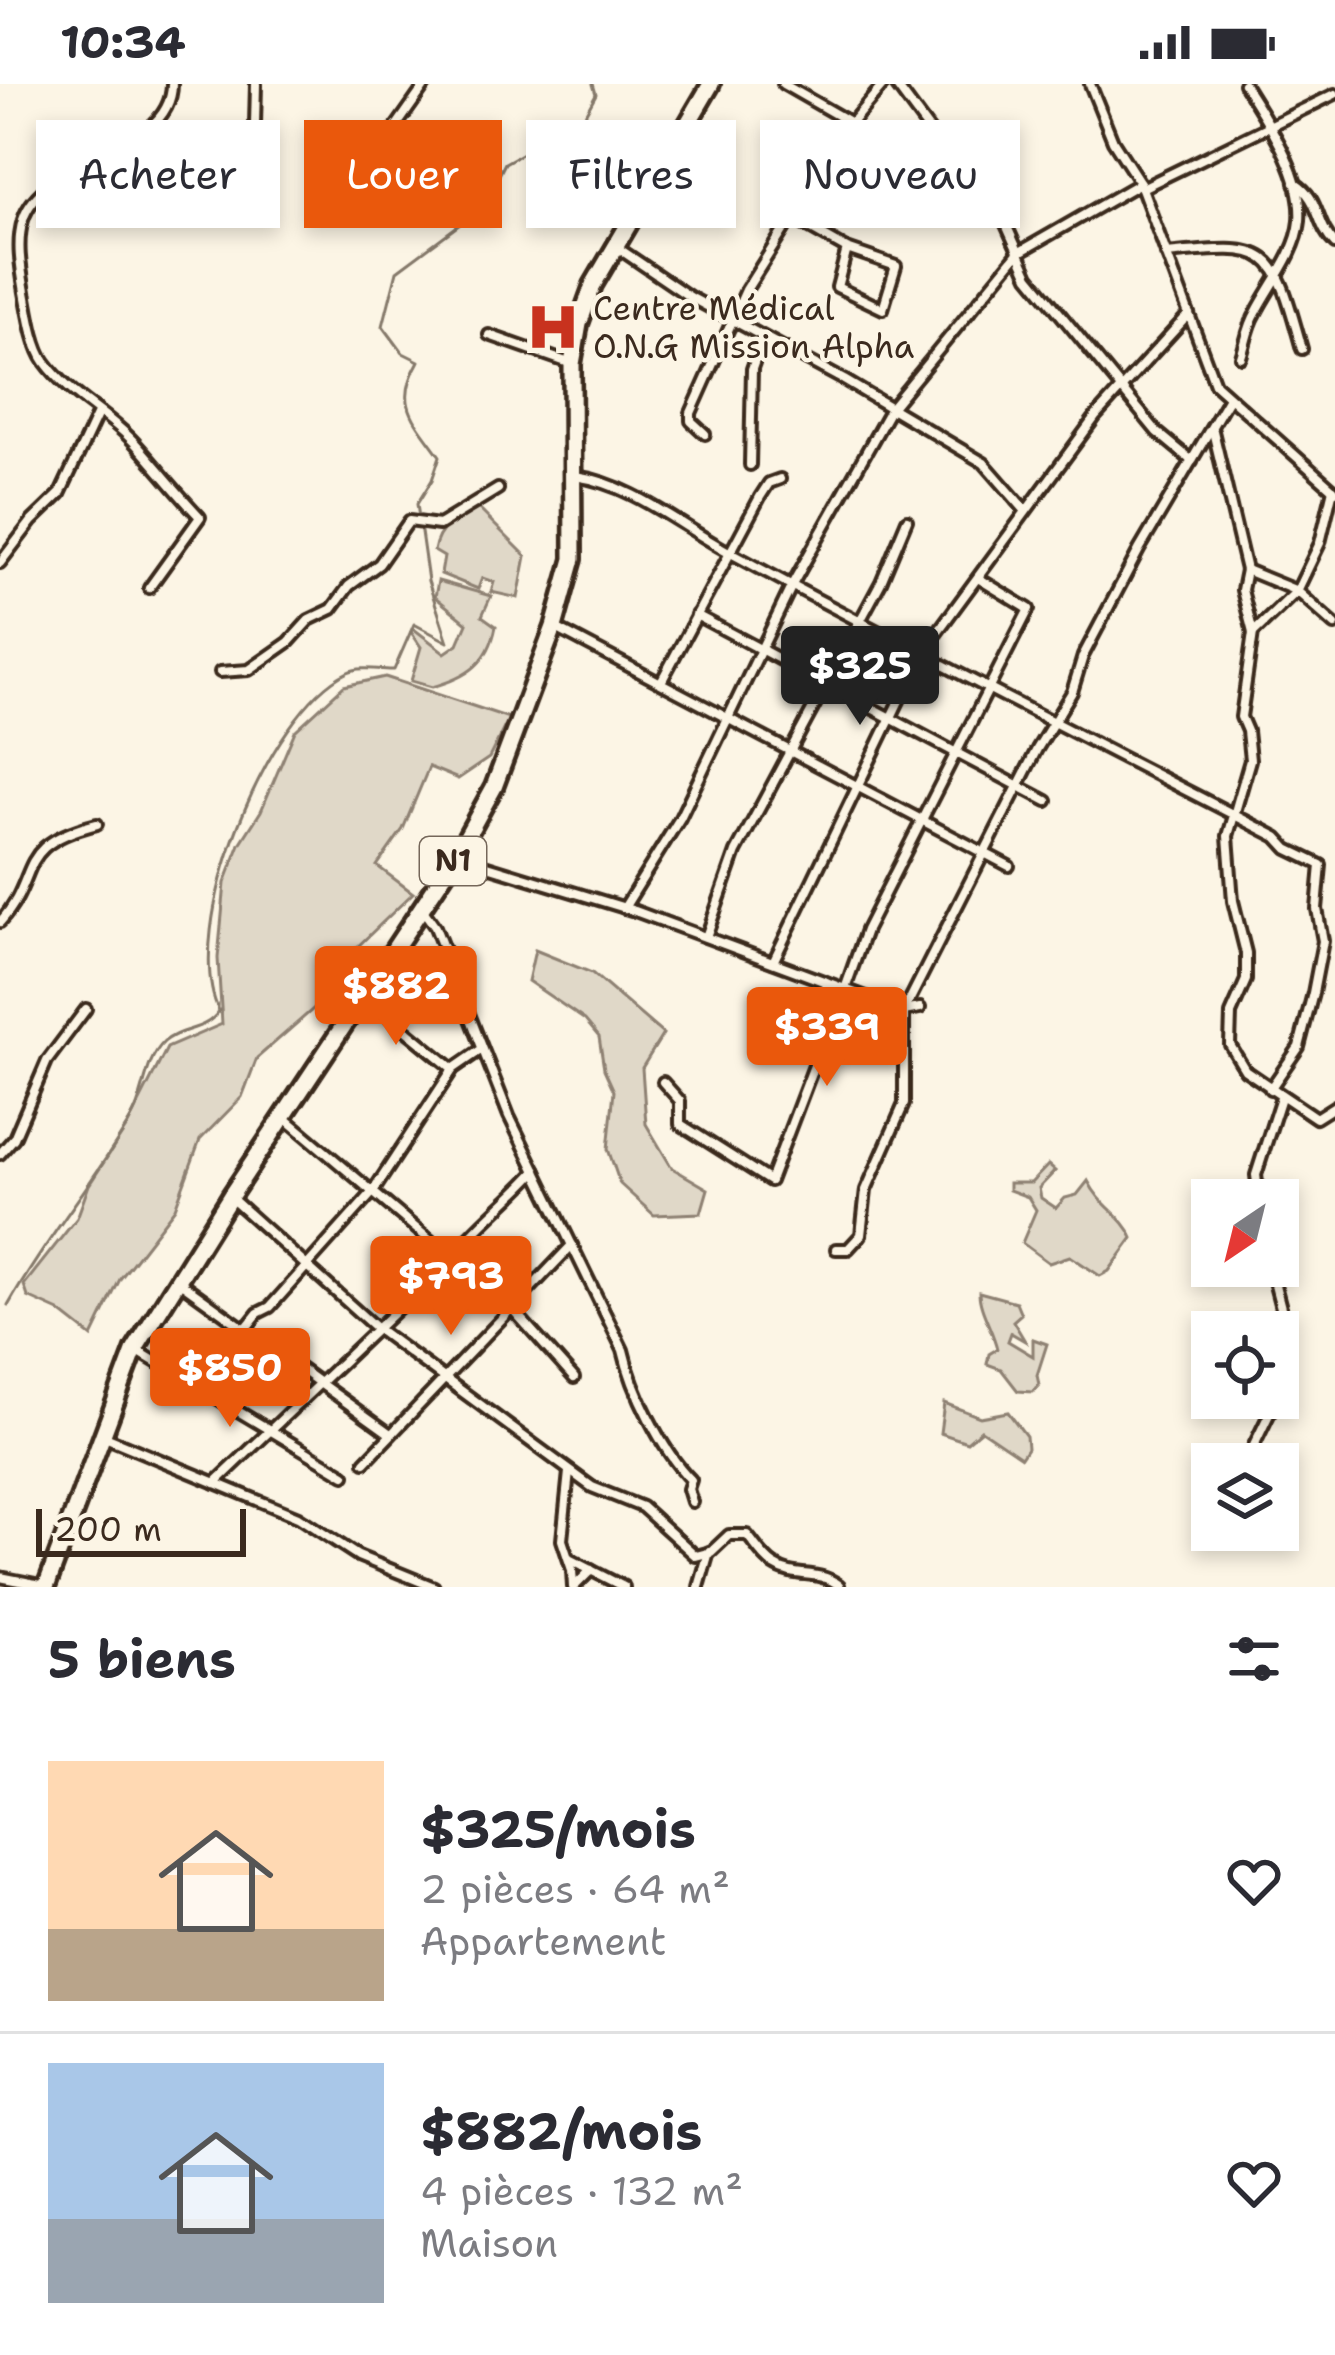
<!DOCTYPE html>
<html lang="fr">
<meta charset="utf-8">
<style>
:root{--surface:#fff;--page:#f7f7f7;--text:#2b2b33;--muted:#7c7c81;--line:#e1e1e2;--accent:#ea580c}
body{margin:0;font-family:"Shantell Sans",sans-serif;background:var(--page);color:var(--text);height:100vh;display:flex;flex-direction:column;font-size:45px;white-space:nowrap}
*{box-sizing:border-box;margin:0}
p{font-size:39px;color:var(--muted)}
.icon{flex:none;width:66px;height:66px;fill:none;stroke:currentColor;stroke-width:2;stroke-linecap:round;stroke-linejoin:round}
.map{position:relative;height:1503px;overflow:hidden}
.details{display:flex;flex-direction:column;background:var(--surface);flex:1}
.details>*{flex:none}
.hud{position:absolute;left:36px;top:36px;width:1263px;height:108px;display:flex;gap:24px}
.needle{width:78px;rotate:215deg}
.controls{position:absolute;left:1191px;top:1095px;display:grid;gap:24px}
.controls a{display:grid;place-items:center;width:108px;height:108px;border-radius:0px;background:var(--surface);box-shadow:0 6px 18px #0003;font-size:60px}
.scale{position:absolute;left:36px;bottom:30px;width:210px;box-sizing:border-box;padding-left:12px;border:6px solid #3b2a1e;border-top:0;font-size:33px;line-height:42px;white-space:nowrap;color:#3b2a1e;-webkit-text-stroke:9px #fcf5e5;paint-order:stroke}
.price{position:absolute;translate:-50% -102px;padding:0 27px;border-radius:12px;background:var(--accent);color:#fff;font-size:39px;line-height:78px;filter:drop-shadow(0 3px 6px #0008)}
.price::after{content:'';position:absolute;left:50%;top:72px;width:36px;height:27px;margin-left:-18px;background:inherit;clip-path:polygon(0 0,100% 0,50% 100%)}
.price.active{background:#222;color:#fff}
ul{padding:0;list-style:none}
li{display:flex;align-items:center;gap:36px;height:300px;padding:0 48px}
li+li{border-top:3px solid var(--line)}
li span{display:grid;place-items:center;flex:none;width:336px;height:240px;border-radius:0px;color:#555}
li>.icon{margin-inline-start:auto}
span .icon{width:144px;height:144px;fill:#fffc;stroke-width:1}
li b{font-size:51px}
h2{display:flex;justify-content:space-between;align-items:center;height:144px;padding:0 48px;font-size:51px}
.tag{padding:0 42px;border-radius:0px;background:var(--surface);box-shadow:0 6px 18px #0003;font-size:42px;line-height:108px}
.tag.active{background:var(--accent);color:#fff}
.status{display:flex;justify-content:space-between;align-items:center;height:84px;padding:0 60px;background:var(--surface);direction:ltr}
.status svg{height:33px;fill:currentColor}
.map>svg:first-child{display:block}
.green{fill:#e0d8c8;stroke:#8e8173;stroke-width:3}
.lines{fill:none;stroke-linecap:round;stroke-linejoin:round}
.stream{stroke:#85796b;stroke-width:3}
.street-casing{stroke:#3b2a1e;stroke-width:16}
.highway-casing{stroke:#3b2a1e;stroke-width:24}
.street{stroke:#fcf5e5;stroke-width:8}
.highway{stroke:#fcf5e5;stroke-width:15}
.labels{text-anchor:middle;stroke-width:9;stroke-linejoin:round;paint-order:stroke}
.shield{fill:#fcf5e5;stroke:#75675a;stroke-width:3}
.shield-label{font-size:30px;font-weight:bold;fill:#3b2a1e}
.poi-label{font-size:33px;fill:#3b2a1e;stroke:#fcf5e5;text-anchor:start}
</style>
<div class="status"><b>10:34</b><svg viewBox="0 0 49 12"><path d="M0 12V9h3v3zM5 12V6h3v6zM10 12V3h3v9zM15 12V0h3v12zM26 1h20v11H26zM47 4h2v5h-2z"/></svg></div>
<div class="map">
<svg width="1335" height="1503" viewBox="0 0 1335 1503">
<rect width="100%" height="100%" fill="#fcf5e5"/>
<filter id="ink" filterUnits="userSpaceOnUse"><feTurbulence type="fractalNoise" baseFrequency=".00833" numOctaves="2"/><feDisplacementMap in="SourceGraphic" scale="24" xChannelSelector="R" yChannelSelector="G"/><feConvolveMatrix kernelMatrix="1 2 1 2 8 2 1 2 1" color-interpolation-filters="sRGB"/></filter>
<g filter="url(#ink)">
<g class="green">
<path d="M478,424L526,472L518,514L491,508L494,498L482,494L478,505L441,490L444,473L434,467C437,445 458,429 478,424Z"/>
<path d="M438,497L491,512L482,532L496,542C489,579 468,593 432,603L411,597L421,563L411,548L414,545L445,569L458,560L467,539L435,513Z"/>
<path d="M385,593L509,634L489,674L458,695L429,683L403,745L377,782L413,809L350,870L320,919L257,974L242,1013L200,1056L175,1124L120,1195L92,1253L59,1227L28,1213L24,1201L77,1134L89,1101L127,1043L167,964L222,940L218,874L225,799L240,760L261,727L295,647L344,602Z"/>
<path d="M535,866L592,889L663,950L642,984L646,1040L672,1084L708,1105L701,1129L654,1131L620,1100L608,1065L614,1007L604,985L599,953L585,936L528,897Z"/>
<path d="M1048,1081L1055,1087L1039,1104L1041,1114L1056,1124L1065,1114L1077,1111L1088,1097C1101,1123 1123,1131 1133,1154L1109,1187L1100,1192L1070,1172L1049,1179L1022,1159L1036,1126L1028,1113L1009,1106V1099H1031Z"/>
<path d="M979,1208L1016,1218L1021,1230L1013,1237L1025,1257L1011,1249L1008,1257L1033,1272V1255L1047,1260L1037,1291L1039,1301L1033,1308L1018,1307L1001,1285L987,1280L989,1270L997,1265C993,1246 979,1226 979,1208Z"/>
<path d="M944,1319L980,1333L1008,1328L1026,1352L1027,1364L1021,1373L981,1346L967,1358L940,1349Z"/>
</g>
<g class="lines">
<path class="stream" d="M8,1222C45,1156 93,1099 131,1035C145,1012 144,977 164,958C180,943 205,948 219,927C180,847 266,627 348,588C360,582 381,586 394,586L414,540L448,558L428,497L417,420L432,396L440,372C414,335 394,320 419,277L403,269L383,242L397,187L483,123L505,79L546,56L573,84L597,67L580,39L596,10L593,0"/>
<g class="street-casing">
<g id="street">
<path d="M783,0L851,39"/>
<path d="M895,0L932,50L980,101L1004,136L1029,192L1157,348L1192,377"/>
<path d="M1090,0L1113,57L1140,99L1215,300L1335,407"/>
<path d="M316,79L383,61L426,0"/>
<path d="M254,81L256,0"/>
<path d="M1295,99C1321,115 1315,141 1335,160"/>
<path d="M1142,104L1335,10"/>
<path d="M792,134L847,165L896,182L883,225L837,203L847,165"/>
<path d="M615,162L690,213L844,296L984,379L1025,426"/>
<path d="M1166,170C1273,160 1273,160 1302,265"/>
<path d="M489,251L572,280"/>
<path d="M1241,273C1246,258 1248,242 1256,229C1270,201 1297,169 1300,137C1304,90 1267,37 1244,0"/>
<path d="M1213,347L1246,486L1242,506L1253,549L1241,633L1247,647L1250,676L1228,752L1233,817L1246,869V896L1231,930L1230,961L1245,986L1316,1034L1335,1022"/>
<path d="M705,350L691,337V329L746,206L851,39L884,0"/>
<path d="M750,381L752,285L763,254"/>
<path d="M575,392C632,400 679,441 729,468C910,566 1095,659 1277,753L1288,765L1321,781L1317,825L1323,857L1313,909L1299,963L1270,1005"/>
<path d="M0,479L32,437L60,410L98,329"/>
<path d="M1246,486L1297,507L1335,541"/>
<path d="M149,504L200,433C176,408 156,382 133,357C106,328 69,311 45,278C33,261 29,229 25,208C21,185 16,159 23,136C43,72 172,70 172,0"/>
<path d="M696,531L1047,717"/>
<path d="M556,544L1009,782"/>
<path d="M1253,549L1297,507L1320,459L1333,405"/>
<path d="M220,588L249,586L289,558L309,536L332,525L349,502L379,480L409,437L439,441L498,405"/>
<path d="M661,598L760,413L769,399L780,395"/>
<path d="M458,773L635,827L904,927L920,924"/>
<path d="M624,824L680,734L793,499L891,324L1018,169L1140,99"/>
<path d="M423,826L435,843L509,1032L623,1266C632,1306 661,1366 691,1396L688,1405L692,1418"/>
<path d="M0,838C43,790 11,762 97,740"/>
<path d="M706,853L736,768L881,498L907,436"/>
<path d="M773,878L922,569L1096,332L1189,230"/>
<path d="M845,905L866,846L1029,525L978,494"/>
<path d="M364,912L453,985"/>
<path d="M663,998L680,1017V1040L770,1097L818,971L826,898"/>
<path d="M284,1033L515,1228L574,1294"/>
<path d="M0,1070L14,1054L47,977L86,925"/>
<path d="M231,1114L376,1244L592,1403L642,1423L696,1472L711,1468L729,1451H747C755,1460 763,1474 774,1481C797,1496 815,1484 839,1501"/>
<path d="M1259,1116L1256,1091L1281,1013"/>
<path d="M836,1165H848L861,1151L866,1106L904,1020V927L1037,665L1072,608L1083,572L1139,466L1228,315"/>
<path d="M1270,1182L1286,1243L1278,1311"/>
<path d="M177,1196L389,1349"/>
<path d="M136,1266L345,1391"/>
<path d="M200,1302L258,1229L270,1223L372,1109L453,985L482,965"/>
<path d="M105,1353L298,1433L358,1472L434,1503"/>
<path d="M365,1378L572,1161"/>
<path d="M1245,1380L1277,1314"/>
<path d="M569,1388L562,1456L572,1486L573,1503"/>
<path d="M215,1399L451,1174C476,1142 508,1118 536,1087"/>
<path d="M1232,1446V1455"/>
<path d="M569,1475L624,1503"/>
<path d="M0,1493L46,1502"/>
<path d="M574,1503L591,1486"/>
<path d="M699,1503L709,1468"/>
</g>
</g>
<g class="highway-casing">
<path id="highway" d="M46,1503L135,1265L230,1113L456,772L494,703L554,543L573,475L572,280L579,240L593,201L711,0"/>
</g>
<use href="#street" class="street"/>
<use href="#highway" class="highway"/>
</g>
</g>
<defs>
<g id="hospital-bare" transform="scale(4.14)"><path d="M-5-5h3v3.5h4V-5h3V5h-3V1.5h-4V5h-3Z" fill="#c8321e" stroke="#fcf5e5" stroke-width="2.5" paint-order="stroke"/></g>
</defs>
<g fill-rule="evenodd">
<use href="#hospital-bare" x="553" y="243"/>
</g>
<g class="labels">
<rect class="shield" x="420" y="753" width="66" height="48" rx="9"/>
<g class="shield-label">
<text x="453" y="787">N1</text>
</g>
<g class="poi-label">
<text x="593" y="236">Centre Médical<tspan x="593" dy="38">O.N.G Mission Alpha</tspan></text>
</g>
</g>
</svg>
<div class="controls">
<a><svg class="needle" viewBox="-14 -14 28 28"><path d="M0-13l5 13h-10z" fill="#e53935"/><path d="M0 13l5-13h-10z" fill="#7c7c81"/></svg></a>
<a><svg class="icon" aria-label="locate" viewBox="0 0 24 24"><circle cx="12" cy="12" r="6"/><path d="M12 2v4M12 18v4M2 12h4M18 12h4"/></svg></a>
<a><svg class="icon" aria-label="layers" viewBox="0 0 24 24"><path d="M12 4l9 5-9 5-9-5zM3 14l9 5 9-5"/></svg></a>
</div>
<div class="scale">200 m</div>
<b class="price active" style="left:860px;top:644px">$325</b>
<b class="price" style="left:396px;top:964px">$882</b>
<b class="price" style="left:827px;top:1005px">$339</b>
<b class="price" style="left:451px;top:1254px">$793</b>
<b class="price" style="left:230px;top:1346px">$850</b>
<div class="hud">
<a class="tag">Acheter</a>
<a class="tag active">Louer</a>
<a class="tag">Filtres</a>
<a class="tag">Nouveau</a>
</div>
</div>
<section class="details">
<h2>5 biens<svg class="icon" aria-label="filters" viewBox="0 0 24 24"><path d="M4 7h16M4 17h16"/><circle cx="9" cy="7" r="2"/><circle cx="15" cy="17" r="2"/></svg></h2>
<ul>
<li><span style="background:linear-gradient(#ffd9b3 70%,#b9a48a 0)"><svg class="icon" aria-label="home" viewBox="0 0 24 24"><path d="M3 11l9-7 9 7M6 9v11h12V9"/></svg></span><div><b>$325/mois</b><p>2 pièces · 64 m²</p><p>Appartement</p></div><svg class="icon" aria-label="heart" viewBox="0 0 24 24"><path d="M12 20l-8-8c-3-5 5-10 8-4 3-6 11-1 8 4z"/></svg></li>
<li><span style="background:linear-gradient(#a9c7e8 65%,#9aa5b1 0)"><svg class="icon" aria-label="home" viewBox="0 0 24 24"><path d="M3 11l9-7 9 7M6 9v11h12V9"/></svg></span><div><b>$882/mois</b><p>4 pièces · 132 m²</p><p>Maison</p></div><svg class="icon" aria-label="heart" viewBox="0 0 24 24"><path d="M12 20l-8-8c-3-5 5-10 8-4 3-6 11-1 8 4z"/></svg></li>
</ul>
</section>
